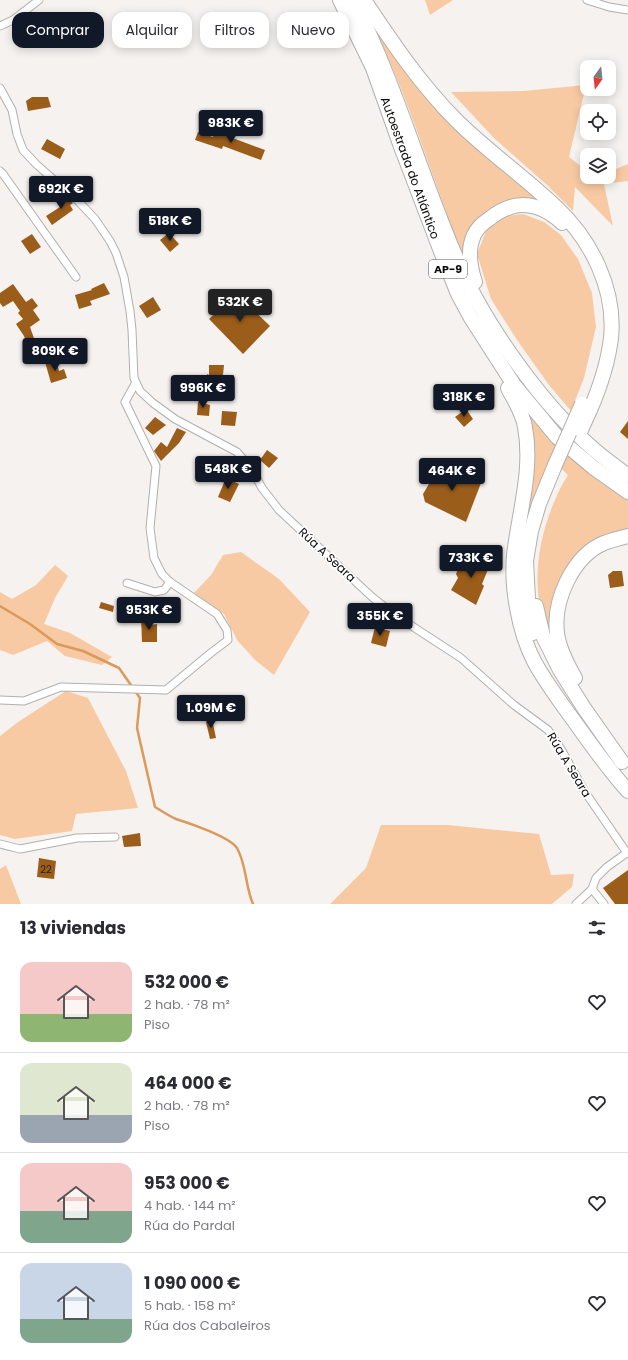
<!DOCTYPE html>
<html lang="es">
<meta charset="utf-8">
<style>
:root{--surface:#fff;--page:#f7f7f7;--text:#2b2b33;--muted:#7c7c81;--line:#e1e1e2;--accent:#111827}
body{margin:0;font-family:Poppins,sans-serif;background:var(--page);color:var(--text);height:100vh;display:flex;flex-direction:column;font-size:15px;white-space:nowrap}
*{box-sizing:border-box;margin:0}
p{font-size:13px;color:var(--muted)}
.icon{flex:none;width:22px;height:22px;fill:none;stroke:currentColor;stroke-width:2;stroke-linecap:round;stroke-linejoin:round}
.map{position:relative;height:904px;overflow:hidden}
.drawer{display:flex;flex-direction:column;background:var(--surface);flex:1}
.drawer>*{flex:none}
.top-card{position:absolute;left:12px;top:12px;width:400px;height:36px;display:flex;gap:8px}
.needle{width:26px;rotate:195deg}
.controls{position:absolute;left:580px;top:60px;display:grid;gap:8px}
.controls a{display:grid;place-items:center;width:36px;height:36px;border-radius:8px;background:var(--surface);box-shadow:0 2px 10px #0003;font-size:20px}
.price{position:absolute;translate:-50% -34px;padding:0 9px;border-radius:4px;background:var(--accent);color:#fff;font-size:13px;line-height:26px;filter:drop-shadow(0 1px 2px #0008)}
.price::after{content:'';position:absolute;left:50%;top:24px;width:12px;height:9px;margin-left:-6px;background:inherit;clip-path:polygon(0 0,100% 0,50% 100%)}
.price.active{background:#222;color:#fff}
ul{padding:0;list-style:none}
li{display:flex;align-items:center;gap:12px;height:100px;padding:0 20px}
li+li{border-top:1px solid var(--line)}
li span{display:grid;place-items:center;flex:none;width:112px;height:80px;border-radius:12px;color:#555}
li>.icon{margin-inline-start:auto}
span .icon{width:48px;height:48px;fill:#fffc;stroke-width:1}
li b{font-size:17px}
h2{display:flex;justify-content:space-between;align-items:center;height:48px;padding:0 20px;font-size:17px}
.pill{padding:0 14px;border-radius:12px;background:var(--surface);box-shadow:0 2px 10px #0003;font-size:14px;line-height:36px}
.pill.active{background:var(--accent);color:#fff}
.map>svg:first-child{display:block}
.green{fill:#f8caa3}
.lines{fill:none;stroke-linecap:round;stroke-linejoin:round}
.stream{stroke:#db995b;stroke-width:2.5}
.building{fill:#9b5d1a}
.minor-casing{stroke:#b3afac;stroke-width:9}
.motorway-casing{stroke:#b3afac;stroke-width:16}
.minor{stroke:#fff;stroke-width:7}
.motorway{stroke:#fff;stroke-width:14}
.motorway-bridge-casing{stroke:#b3afac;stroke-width:16;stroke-linecap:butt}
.motorway-bridge{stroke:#fff;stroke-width:14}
.labels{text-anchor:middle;stroke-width:3.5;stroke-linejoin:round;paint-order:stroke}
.number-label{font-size:10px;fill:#30200f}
.shield{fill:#fff;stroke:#565554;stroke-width:1}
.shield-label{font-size:11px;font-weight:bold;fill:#0d0c0b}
.street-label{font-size:12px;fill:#0d0c0b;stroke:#fff}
</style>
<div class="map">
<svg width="628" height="904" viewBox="0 0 628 904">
<rect width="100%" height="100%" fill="#f6f2ef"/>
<g class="green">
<path d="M425,0H453L430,15Z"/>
<path d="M374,27L551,212L496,209L466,263C434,185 411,103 374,27Z"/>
<path d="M586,85L569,157L587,171V177H609V172L628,164V181L604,184L613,226L575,187L573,211L547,185L495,139L451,92L523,91Z"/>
<path d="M523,214L544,222L561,235L578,259L592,293L596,327L584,378L571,411L549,385L517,340L491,299L477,254L487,229L506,216Z"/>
<path d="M530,412L605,483L628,500V531L586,550L551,641C548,631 544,621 541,612C532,571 541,530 558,493C561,486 565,480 568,475L553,461L524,537L525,414Z"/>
<path d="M241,552L279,579L310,612L274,675L255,660L237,640L224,614L194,593L211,575L223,555Z"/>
<path d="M55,565L68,576L55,598L44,624L70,633L112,657L102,665L65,656L47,641L13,655L0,650V592L12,599L36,585Z"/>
<path d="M66,691L88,698L126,771L138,808L76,814L72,831L15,839L0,835V736L18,722Z"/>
<path d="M381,825H448L539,834L551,875L574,874L572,887L552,904H330L366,868Z"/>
<path d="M6,865L21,904H0V869Z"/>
</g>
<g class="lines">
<path class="stream" d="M0,606L30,624L57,644L83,651L119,668L140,698L137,728L155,807C162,811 169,816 176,819C189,823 230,837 237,848C247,866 245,886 253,904"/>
</g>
<g class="building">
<path d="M32,97H48L51,107L28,111L26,101Z"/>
<path d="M214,131L265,150L261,160L223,146L222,149L195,140L198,132L213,137Z"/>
<path d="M47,139L65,149L60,159L41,149Z"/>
<path d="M65,196L73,203L70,205L73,210L52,225L46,216L60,207L56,201Z"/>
<path d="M169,233L179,244L170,252L160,240Z"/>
<path d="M32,234L41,247L30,254L21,241Z"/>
<path d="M104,283L110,294L90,301L92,305L79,309L75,295L92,290L91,289Z"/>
<path d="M13,284L26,302L32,298L38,306L33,310L40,320L30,327L36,344L28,347L24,336L16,324L23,319L18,313L20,311L13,301L3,307L0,303V293Z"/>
<path d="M236,293L270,326L243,354L209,319Z"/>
<path d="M153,297L161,310L147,318L139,306Z"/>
<path d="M56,359L59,371L64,369L67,378L51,383L45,362Z"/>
<path d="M209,365H224L223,375H234V389L201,386L202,379L207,380V374L209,375Z"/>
<path d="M198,402L210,405L209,416L197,415Z"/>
<path d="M466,409L473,419L464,427L455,417Z"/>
<path d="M222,411L237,412L235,426L221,425Z"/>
<path d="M155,417L166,425L153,435L145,428Z"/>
<path d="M628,421V439L620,432Z"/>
<path d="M177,428L186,432L179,443L161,461L154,451L161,442L167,447Z"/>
<path d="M267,450L278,458L269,468L260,460Z"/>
<path d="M442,462L481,483L466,522L425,502L423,494Z"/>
<path d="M226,478L239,484L230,502L218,497Z"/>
<path d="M468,555L484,560L483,565L489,567L482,584L484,586L476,605L451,590L458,578L456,574L458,569L462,565H466Z"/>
<path d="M613,571H622L624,586L610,588L608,575Z"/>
<path d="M101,602L114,606L113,612L99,608Z"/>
<path d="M141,616L149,617L150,625L157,624V642H142Z"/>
<path d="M375,627L390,631L386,647L371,643Z"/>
<path d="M212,719L216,738L210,739L206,722Z"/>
<path d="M140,833L141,846L124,847L122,836Z"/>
<path d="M39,858L56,861L54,879L37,877Z"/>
<path d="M628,870V904H615L603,888Z"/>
</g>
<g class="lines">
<g class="minor-casing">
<g id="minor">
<path d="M587,0L609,7L628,10"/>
<path d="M0,26L13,20L39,0"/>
<path d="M0,88L12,110L17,134L23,150L36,164L79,202L95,219L110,241L116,253L124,277L130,311L132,330L134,378L140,391L153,403L175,419L237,452L251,468L262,488L279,510L372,597L395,615L461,658L514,705L548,730L561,749L585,792L627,853"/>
<path d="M0,171L3,174L76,277"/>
<path d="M127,583L155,592L164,590L170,582"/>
<path d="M0,700L24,701L61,687L166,690L212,652L228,640L227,630L217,614L170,582L162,574L154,558L150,528L156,466L125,402L135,384"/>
<path d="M0,844L20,849L77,838L115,837"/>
<path d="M592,889L604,904"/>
<path d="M576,904L592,889L596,878L607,867L628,852"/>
</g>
</g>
<g class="motorway-casing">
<g id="motorway">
<path d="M340,0L373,68L400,144L440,249L458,294L471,318L514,385L557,437L594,468L628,492"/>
<path d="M353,0C395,82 419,171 455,255C481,319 539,401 590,446C602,457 615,466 628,476"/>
<path d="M364,0C392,42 420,84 456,120C488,152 525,177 557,208C591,240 616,289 611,338C608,363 600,387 590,410"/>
<path d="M475,282C470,267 467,250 474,235C477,228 483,223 489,219C508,204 526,200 548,212C553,216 558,218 562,223"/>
<path d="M508,388C514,400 523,413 525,427C533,470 519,512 514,555C511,588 519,632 534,661C544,680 557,697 569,714C588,740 606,767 628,791"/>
<path d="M536,606L543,636L560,670L584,708L622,762"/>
<path d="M533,633L528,599L526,561L531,531L539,504L555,465"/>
<path d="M575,678C567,664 559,649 557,633C553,600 573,556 604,543C612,540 620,538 628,536"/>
</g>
</g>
<use href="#minor" class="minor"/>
<use href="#motorway" class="motorway"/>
<g class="motorway-bridge-casing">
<g id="motorway-bridge">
<path d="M581,430L590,410"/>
<path d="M555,465L582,404"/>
</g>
</g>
<use href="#motorway-bridge" class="motorway-bridge"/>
</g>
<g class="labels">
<g class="number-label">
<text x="46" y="873">22</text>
</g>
<rect class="shield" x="429" y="260" width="38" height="18" rx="3"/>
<g class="shield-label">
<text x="448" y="273">AP-9</text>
</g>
<g class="street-label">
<text transform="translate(410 168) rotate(70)" y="4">Autoestrada do Atlántico</text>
<text transform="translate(327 555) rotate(43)" y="4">Rúa A Seara</text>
<text transform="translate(569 765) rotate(59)" y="4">Rúa A Seara</text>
</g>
</g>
</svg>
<div class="controls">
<a><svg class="needle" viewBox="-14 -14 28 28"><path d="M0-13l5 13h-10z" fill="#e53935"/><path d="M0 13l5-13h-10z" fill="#7c7c81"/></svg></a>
<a><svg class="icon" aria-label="locate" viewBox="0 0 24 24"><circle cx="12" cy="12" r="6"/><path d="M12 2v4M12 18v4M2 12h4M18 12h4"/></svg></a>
<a><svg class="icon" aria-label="layers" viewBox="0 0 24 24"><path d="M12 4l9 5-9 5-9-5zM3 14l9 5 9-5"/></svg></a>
</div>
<b class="price" style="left:231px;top:144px">983K €</b>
<b class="price" style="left:61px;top:210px">692K €</b>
<b class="price" style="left:170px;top:242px">518K €</b>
<b class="price active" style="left:240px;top:323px">532K €</b>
<b class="price" style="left:55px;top:372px">809K €</b>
<b class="price" style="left:203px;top:409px">996K €</b>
<b class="price" style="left:464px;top:418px">318K €</b>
<b class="price" style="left:228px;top:490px">548K €</b>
<b class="price" style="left:452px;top:492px">464K €</b>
<b class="price" style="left:471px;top:579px">733K €</b>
<b class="price" style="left:149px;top:631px">953K €</b>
<b class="price" style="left:380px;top:637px">355K €</b>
<b class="price" style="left:211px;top:729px">1.09M €</b>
<div class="top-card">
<a class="pill active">Comprar</a>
<a class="pill">Alquilar</a>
<a class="pill">Filtros</a>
<a class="pill">Nuevo</a>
</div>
</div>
<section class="drawer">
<h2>13 viviendas<svg class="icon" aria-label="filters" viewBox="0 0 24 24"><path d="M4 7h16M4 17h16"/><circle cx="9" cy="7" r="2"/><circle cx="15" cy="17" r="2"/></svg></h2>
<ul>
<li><span style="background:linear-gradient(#f6c9c9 65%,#8fb573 0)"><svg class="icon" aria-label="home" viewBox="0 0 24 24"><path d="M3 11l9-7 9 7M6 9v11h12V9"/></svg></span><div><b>532 000 €</b><p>2 hab. · 78 m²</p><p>Piso</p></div><svg class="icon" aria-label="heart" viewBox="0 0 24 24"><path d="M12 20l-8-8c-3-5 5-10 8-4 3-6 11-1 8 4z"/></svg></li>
<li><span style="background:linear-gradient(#dfe7d0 65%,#9aa5b1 0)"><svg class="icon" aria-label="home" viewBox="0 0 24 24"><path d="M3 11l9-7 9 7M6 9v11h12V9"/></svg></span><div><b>464 000 €</b><p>2 hab. · 78 m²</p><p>Piso</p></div><svg class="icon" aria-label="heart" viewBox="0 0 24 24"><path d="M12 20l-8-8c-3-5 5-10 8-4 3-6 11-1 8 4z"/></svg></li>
<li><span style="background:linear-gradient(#f6c9c9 60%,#7fa58c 0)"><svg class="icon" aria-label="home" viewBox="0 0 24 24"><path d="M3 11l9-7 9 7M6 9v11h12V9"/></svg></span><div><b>953 000 €</b><p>4 hab. · 144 m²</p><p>Rúa do Pardal</p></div><svg class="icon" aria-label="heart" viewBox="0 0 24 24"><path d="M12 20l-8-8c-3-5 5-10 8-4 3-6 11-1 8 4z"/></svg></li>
<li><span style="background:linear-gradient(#c9d6e8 70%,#7fa58c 0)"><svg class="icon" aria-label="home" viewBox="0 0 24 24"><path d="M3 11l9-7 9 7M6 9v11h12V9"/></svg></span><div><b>1 090 000 €</b><p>5 hab. · 158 m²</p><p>Rúa dos Cabaleiros</p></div><svg class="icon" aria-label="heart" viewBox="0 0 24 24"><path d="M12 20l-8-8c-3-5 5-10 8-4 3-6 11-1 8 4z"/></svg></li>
</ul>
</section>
